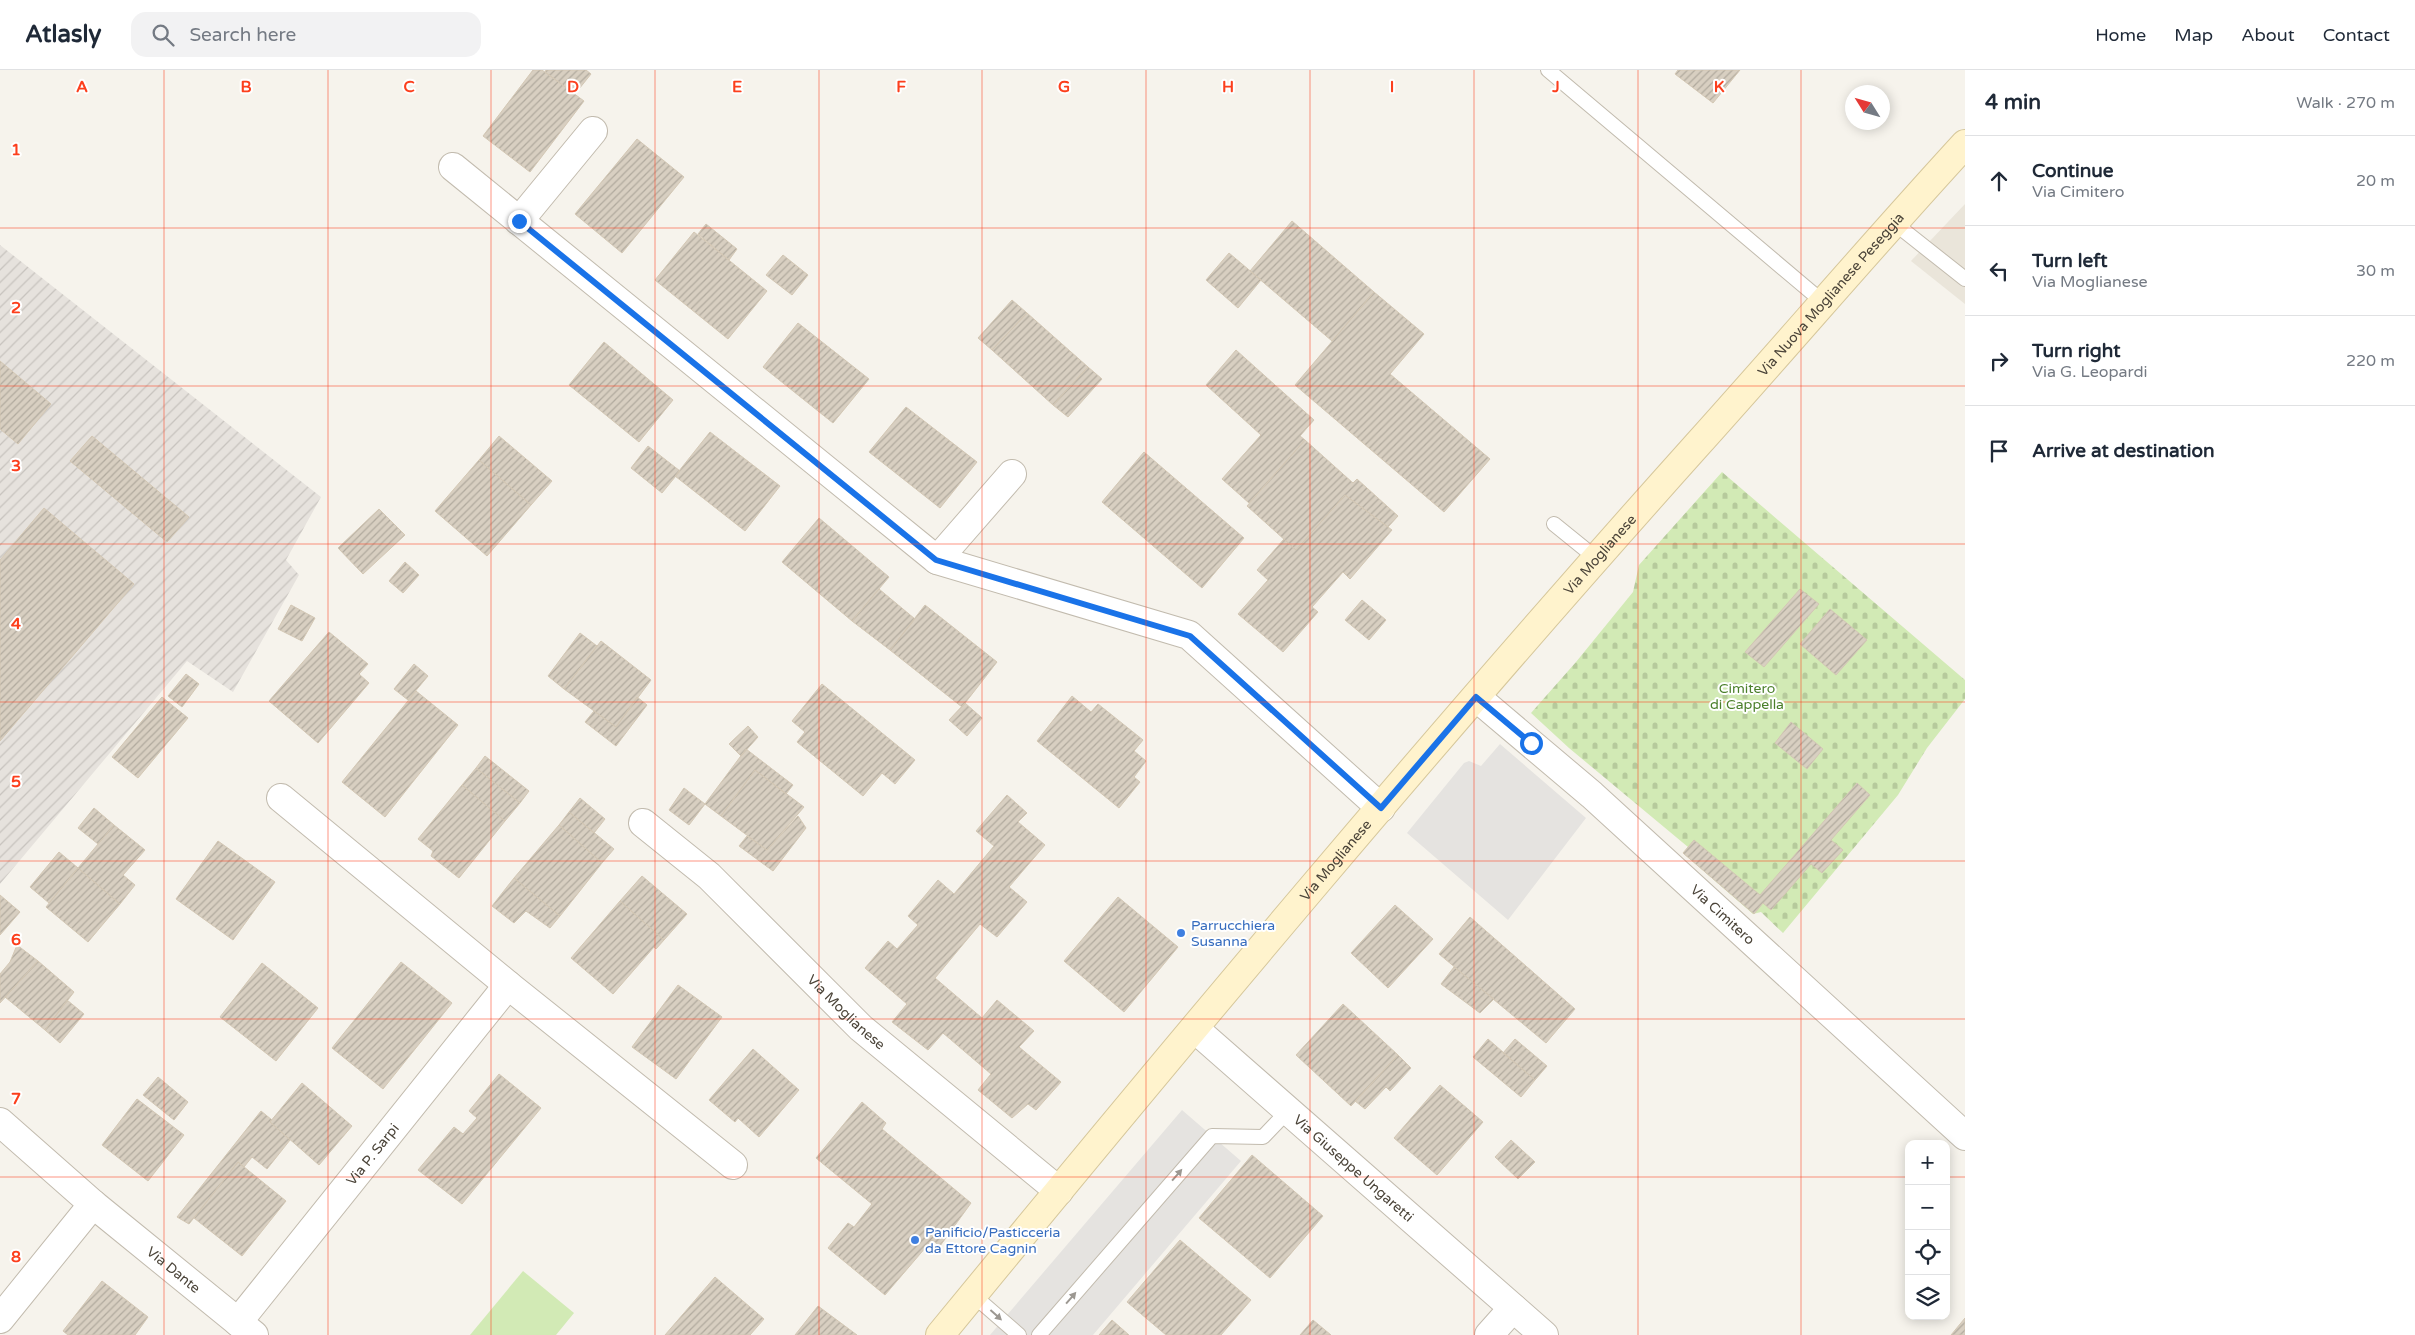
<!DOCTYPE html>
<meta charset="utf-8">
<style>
:root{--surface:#fff;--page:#f2f2f3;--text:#1f2937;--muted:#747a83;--line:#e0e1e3}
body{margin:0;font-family:"Varela Round",sans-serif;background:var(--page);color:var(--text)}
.controls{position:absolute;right:15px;bottom:15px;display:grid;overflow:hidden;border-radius:10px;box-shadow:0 2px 12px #0003}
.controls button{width:45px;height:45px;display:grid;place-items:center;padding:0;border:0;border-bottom:1px solid var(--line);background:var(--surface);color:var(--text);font:25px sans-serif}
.compass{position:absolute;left:1845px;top:15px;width:45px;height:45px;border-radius:50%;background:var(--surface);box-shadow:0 2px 12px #0003;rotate:307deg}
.stop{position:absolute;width:15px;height:15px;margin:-11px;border:4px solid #1a73e8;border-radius:50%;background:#fff}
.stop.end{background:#1a73e8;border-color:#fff;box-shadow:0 1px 5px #0008}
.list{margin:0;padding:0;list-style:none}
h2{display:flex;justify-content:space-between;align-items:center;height:65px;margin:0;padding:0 20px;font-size:21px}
h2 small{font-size:16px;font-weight:400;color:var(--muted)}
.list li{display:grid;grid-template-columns:32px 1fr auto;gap:15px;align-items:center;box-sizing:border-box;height:90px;padding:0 20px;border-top:1px solid var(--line)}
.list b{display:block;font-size:19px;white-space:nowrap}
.list p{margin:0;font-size:16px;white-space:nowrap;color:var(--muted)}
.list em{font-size:16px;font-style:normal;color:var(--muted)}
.icon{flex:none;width:28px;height:28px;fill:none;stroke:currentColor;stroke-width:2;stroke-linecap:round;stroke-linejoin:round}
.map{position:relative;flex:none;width:1965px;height:1265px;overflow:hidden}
header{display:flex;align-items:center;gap:30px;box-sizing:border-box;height:70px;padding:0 25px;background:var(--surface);border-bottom:1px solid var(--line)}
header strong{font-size:24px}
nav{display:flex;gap:28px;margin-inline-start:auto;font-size:18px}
.search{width:350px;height:45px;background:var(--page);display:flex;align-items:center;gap:12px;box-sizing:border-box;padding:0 18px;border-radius:15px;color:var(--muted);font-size:19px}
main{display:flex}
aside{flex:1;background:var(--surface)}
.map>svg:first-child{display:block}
.residential{fill:#eae5da}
.industrial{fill:url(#industrial-furrows)}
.green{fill:#d2eab5}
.cemetery{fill:url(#cemetery-stones)}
.parking{fill:#e5e3e0}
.building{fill:url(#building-hatch);stroke:#d3c7b4}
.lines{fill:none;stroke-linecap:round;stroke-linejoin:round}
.lane-casing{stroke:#c2bbae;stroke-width:16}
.street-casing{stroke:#c2bbae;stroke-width:30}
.secondary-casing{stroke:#d6c79b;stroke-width:30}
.lane{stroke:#fff;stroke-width:14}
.street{stroke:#fff;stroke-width:28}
.secondary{stroke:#fff3cd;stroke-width:28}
.oneway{fill:#9c9892}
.route{stroke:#1a73e8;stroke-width:6}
.grid{fill:none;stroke:#fc3f1d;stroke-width:1;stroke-opacity:0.55}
.shop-dot{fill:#3f7fe0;stroke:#fff;stroke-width:2}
.labels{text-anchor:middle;stroke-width:4;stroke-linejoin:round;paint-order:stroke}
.street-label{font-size:14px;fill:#4b4439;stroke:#fff}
.park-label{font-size:14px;fill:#4a7f2a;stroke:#fff}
.shop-label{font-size:14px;fill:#366cbe;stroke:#fff;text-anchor:start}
.grid-label{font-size:16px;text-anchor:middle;font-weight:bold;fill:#fc3f1d;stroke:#fff;stroke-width:4;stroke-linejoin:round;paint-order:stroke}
</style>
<header>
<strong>Atlasly</strong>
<div class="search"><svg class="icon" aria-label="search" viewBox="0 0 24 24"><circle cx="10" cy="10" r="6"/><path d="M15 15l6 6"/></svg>Search here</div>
<nav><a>Home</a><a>Map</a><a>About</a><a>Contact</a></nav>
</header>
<main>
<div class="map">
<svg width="1965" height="1265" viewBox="0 0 1965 1265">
<defs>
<pattern id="industrial-furrows" width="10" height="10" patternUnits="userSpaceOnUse" patternTransform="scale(1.25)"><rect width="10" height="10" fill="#e6e2dd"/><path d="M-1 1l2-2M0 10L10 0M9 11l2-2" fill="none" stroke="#c7c3be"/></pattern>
<pattern id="cemetery-stones" width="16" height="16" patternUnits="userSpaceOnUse" patternTransform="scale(1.25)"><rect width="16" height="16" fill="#d2eab5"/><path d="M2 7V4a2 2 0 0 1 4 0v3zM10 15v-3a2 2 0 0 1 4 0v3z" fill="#b6ca9c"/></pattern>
<pattern id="building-hatch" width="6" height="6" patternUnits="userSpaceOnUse" patternTransform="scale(1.25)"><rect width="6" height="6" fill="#d8cfc1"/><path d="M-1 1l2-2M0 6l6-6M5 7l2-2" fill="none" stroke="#b1aa9e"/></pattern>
</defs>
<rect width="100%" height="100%" fill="#f6f3ec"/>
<path class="residential" d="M 1965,134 L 1965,234 L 1911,191 Z"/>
<path class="industrial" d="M 0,175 L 321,427 L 286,490 L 299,505 L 233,622 L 187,591 L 0,814 Z"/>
<path class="green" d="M 523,1201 L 574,1243 L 556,1265 L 470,1265 Z"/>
<path class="cemetery" d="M 1722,402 L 1965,610 L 1965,629 L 1927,678 L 1898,725 L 1783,863 L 1761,842 L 1753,844 L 1683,783 L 1688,777 L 1569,678 L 1531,643 L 1576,592 L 1633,522 L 1639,495 Z"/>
<path class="parking" d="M 1500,674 L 1586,748 L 1508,850 L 1407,763 L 1464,693 L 1469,691 L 1481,696 Z
M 1182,1040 L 1241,1091 L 1093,1265 L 990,1265 Z"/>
<path class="building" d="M 533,0 L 542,0 L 584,31 L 530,102 L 483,66 Z
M 546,0 L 586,0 L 591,4 L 575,24 L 545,2 Z
M 1678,0 L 1740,0 L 1713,33 L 1675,4 Z
M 637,69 L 684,107 L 622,183 L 575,144 Z
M 1292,151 L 1374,222 L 1332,271 L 1250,201 Z
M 706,154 L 737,179 L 729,190 L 698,164 Z
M 694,162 L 767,221 L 728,269 L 655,210 Z
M 1229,183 L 1261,210 L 1238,238 L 1206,210 Z
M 783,185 L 808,205 L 792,225 L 766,205 Z
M 1374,222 L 1424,264 L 1390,304 L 1490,389 L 1444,442 L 1295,315 Z
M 1012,230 L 1027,243 L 992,280 L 978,268 Z
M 1027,243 L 1088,297 L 1053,335 L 992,280 Z
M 798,253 L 869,309 L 833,353 L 763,297 Z
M 604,272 L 673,330 L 639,372 L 569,315 Z
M 1236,280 L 1314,350 L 1300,366 L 1305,370 L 1249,433 L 1222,409 L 1261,365 L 1206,315 Z
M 0,291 L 51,334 L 18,374 L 0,359 Z
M 1088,297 L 1102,309 L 1068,347 L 1053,335 Z
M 906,337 L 977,392 L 940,438 L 869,382 Z
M 710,362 L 780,416 L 745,461 L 675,406 Z
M 92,366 L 189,447 L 167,472 L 70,391 Z
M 499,366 L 552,411 L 531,435 L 479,390 Z
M 1305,370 L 1353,413 L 1357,409 L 1398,446 L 1388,457 L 1345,425 L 1296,480 L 1247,436 Z
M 648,376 L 680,401 L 662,423 L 631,398 Z
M 1144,382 L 1244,468 L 1202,518 L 1102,432 Z
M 479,390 L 531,435 L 487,486 L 435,441 Z
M 1345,425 L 1392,460 L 1350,509 L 1343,502 L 1312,537 L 1318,542 L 1283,582 L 1238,544 L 1268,510 L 1257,500 L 1284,469 L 1296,480 Z
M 44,438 L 134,514 L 0,671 L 0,490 Z
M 379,439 L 405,465 L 363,504 L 338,478 Z
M 819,448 L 889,507 L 852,551 L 782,492 Z
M 405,492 L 419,505 L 403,523 L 389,511 Z
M 879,519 L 915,549 L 890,580 L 852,551 Z
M 1800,519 L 1819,534 L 1764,597 L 1745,582 Z
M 1362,530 L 1386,550 L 1369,570 L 1345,550 Z
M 291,535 L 315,548 L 302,571 L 278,559 Z
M 925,535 L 997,592 L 962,637 L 890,580 Z
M 1830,539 L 1867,570 L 1836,605 L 1800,574 Z
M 329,562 L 368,594 L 359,604 L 369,613 L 318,673 L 269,631 Z
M 580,563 L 597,576 L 564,619 L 548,606 Z
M 601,571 L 651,610 L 616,657 L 564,619 Z
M 414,594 L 428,606 L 408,630 L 394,619 Z
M 186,604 L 199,614 L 182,637 L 168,626 Z
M 822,614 L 915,690 L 895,714 L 882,703 L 863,726 L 797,672 L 805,662 L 792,651 Z
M 416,621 L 458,655 L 385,747 L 342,712 Z
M 1072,626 L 1091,642 L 1098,634 L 1143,670 L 1134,681 L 1146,691 L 1134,707 L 1140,712 L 1119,738 L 1037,671 Z
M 162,627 L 188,648 L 138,708 L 112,687 Z
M 637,627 L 647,635 L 616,676 L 585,652 L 594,641 L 616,657 Z
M 965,633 L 982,648 L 967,666 L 949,650 Z
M 1791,652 L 1823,679 L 1807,699 L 1775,673 Z
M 748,656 L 758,667 L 741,686 L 729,674 Z
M 746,679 L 793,715 L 786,724 L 755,700 L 721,746 L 705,734 Z
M 485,686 L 529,721 L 520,733 L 476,698 Z
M 476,698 L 520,733 L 505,751 L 462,715 Z
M 755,700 L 804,737 L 767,780 L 721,746 Z
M 1857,713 L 1870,725 L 1831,770 L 1843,780 L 1822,803 L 1811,794 L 1771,840 L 1763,833 L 1754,844 L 1683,783 L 1694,770 L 1760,825 Z
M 462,715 L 505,751 L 459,808 L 431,786 L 433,781 L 418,769 Z
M 684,718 L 705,734 L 689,755 L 669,740 Z
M 1007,725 L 1027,743 L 1018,752 L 1045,775 L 1009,817 L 1027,832 L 997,867 L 980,854 L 935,908 L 982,948 L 997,930 L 1034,961 L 1019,977 L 1061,1012 L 1036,1040 L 1028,1034 L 1012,1048 L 978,1020 L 991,1004 L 943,963 L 928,980 L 892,952 L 907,934 L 865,898 L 888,871 L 897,879 L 918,855 L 908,846 L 938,810 L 954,824 L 994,776 L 976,761 Z
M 580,728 L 605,749 L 594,763 L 569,742 Z
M 94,738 L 114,755 L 98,774 L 78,758 Z
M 569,742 L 614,779 L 602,793 L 559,755 Z
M 798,746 L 806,758 L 773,801 L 739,776 L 747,766 L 767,780 Z
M 114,755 L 145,780 L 123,805 L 135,815 L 120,834 L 78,798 Z
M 559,755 L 602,793 L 560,846 L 514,808 Z
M 218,771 L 275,812 L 233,870 L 176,829 Z
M 59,782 L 78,798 L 49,833 L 30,817 Z
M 78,798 L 120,834 L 88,872 L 46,837 Z
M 642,806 L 687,844 L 664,870 L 620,831 Z
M 514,808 L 560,846 L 550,858 L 526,841 L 514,853 L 492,836 Z
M 0,825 L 20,842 L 0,865 Z
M 1118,827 L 1178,877 L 1124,942 L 1064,891 Z
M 620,831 L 664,870 L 656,879 L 654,877 L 613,924 L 571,888 Z
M 1395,835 L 1433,869 L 1388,918 L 1351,883 Z
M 1470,847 L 1575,939 L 1546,973 L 1439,884 Z
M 17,875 L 38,891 L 0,933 L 0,904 L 10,892 Z
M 38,891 L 74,922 L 45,960 L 5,927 Z
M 401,892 L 452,933 L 383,1019 L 332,978 Z
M 262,893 L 318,938 L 276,991 L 220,947 Z
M 1454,897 L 1494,929 L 1480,943 L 1441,914 Z
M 678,915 L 722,947 L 676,1009 L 632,977 Z
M 67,930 L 84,944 L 60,973 L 45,960 Z
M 1343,934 L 1398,985 L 1351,1036 L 1296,985 Z
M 1488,969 L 1535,1010 L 1521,1027 L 1473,987 Z
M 1515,969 L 1547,996 L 1535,1010 L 1503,983 Z
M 753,979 L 799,1020 L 759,1067 L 738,1048 L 735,1052 L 709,1030 Z
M 1398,985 L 1411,998 L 1390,1021 L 1386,1017 L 1365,1039 L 1355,1031 Z
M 499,1004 L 541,1038 L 462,1134 L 418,1100 L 454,1057 L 463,1064 L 477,1048 L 469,1041 Z
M 158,1007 L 188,1032 L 174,1050 L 143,1025 Z
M 302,1013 L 352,1056 L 319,1095 L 270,1052 Z
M 1440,1015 L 1483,1052 L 1437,1105 L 1394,1068 Z
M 137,1029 L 184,1065 L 148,1111 L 102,1075 Z
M 862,1032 L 886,1053 L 882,1059 L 971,1133 L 940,1176 L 932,1170 L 885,1225 L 828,1178 L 848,1153 L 854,1157 L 872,1134 L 816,1088 Z
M 261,1041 L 272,1050 L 270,1052 L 290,1070 L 267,1099 L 252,1087 L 244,1097 L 238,1092 L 189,1154 L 177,1147 Z
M 1511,1070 L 1535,1092 L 1518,1109 L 1495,1087 Z
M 1252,1085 L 1323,1146 L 1270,1208 L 1199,1148 Z
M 238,1092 L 286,1131 L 242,1186 L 194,1148 Z
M 1180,1170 L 1251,1230 L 1221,1265 L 1166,1265 L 1127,1232 Z
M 715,1207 L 764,1249 L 750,1265 L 665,1265 Z
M 102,1211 L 148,1247 L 135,1265 L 68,1265 L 63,1261 Z
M 818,1236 L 857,1265 L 795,1265 Z
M 1965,1248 L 1965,1265 L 1951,1265 Z
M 1112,1250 L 1129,1265 L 1099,1265 Z
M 1313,1250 L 1331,1265 L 1300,1265 Z"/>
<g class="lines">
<g class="lane-casing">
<path id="lane" d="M 1548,0 L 1823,232
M 1893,152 L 1965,209
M 1554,454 L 1596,488
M 973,1225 L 1019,1265
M 1039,1265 L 1212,1066 L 1263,1067 L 1288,1041"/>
</g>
<g class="street-casing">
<g id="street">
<path d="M 453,97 L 937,490 L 1189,565 L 1381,738"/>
<path d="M 519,151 L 593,61"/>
<path d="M 937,490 L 1012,404"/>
<path id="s1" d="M 1476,627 L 1592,725 L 1965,1066"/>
<path d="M 281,728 L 508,915 L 733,1095"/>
<path id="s2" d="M 643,753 L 709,806 L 861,958 L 1059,1121"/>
<path id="s3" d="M 1195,959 L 1544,1265"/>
<path id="s4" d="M 0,1052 L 93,1134 L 254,1265"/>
<path d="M 0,1249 L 93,1134"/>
<path id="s5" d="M 238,1252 L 508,915"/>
<path d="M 1489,1265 L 1513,1238"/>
</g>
</g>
<g class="secondary-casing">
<g id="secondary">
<path id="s6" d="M 940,1265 C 1187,964 1437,665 1697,375 C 1787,275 1874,173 1965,74"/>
</g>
</g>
<use href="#lane" class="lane"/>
<use href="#street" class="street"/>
<use href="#secondary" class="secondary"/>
</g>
<defs><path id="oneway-solid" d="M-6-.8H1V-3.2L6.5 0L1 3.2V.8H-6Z" transform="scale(1.25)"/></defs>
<g class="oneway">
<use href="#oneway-solid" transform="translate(1177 1105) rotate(-49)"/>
<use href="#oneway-solid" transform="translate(1071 1228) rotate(-49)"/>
<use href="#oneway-solid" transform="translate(996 1245) rotate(42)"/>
</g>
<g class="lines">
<path class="route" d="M 519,151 L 936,490 L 1190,566 L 1381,738 L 1476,627 L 1531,673"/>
</g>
<path class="grid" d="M 164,0 L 164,1265M 328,0 L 328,1265M 491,0 L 491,1265M 655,0 L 655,1265M 819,0 L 819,1265M 982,0 L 982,1265M 1146,0 L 1146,1265M 1310,0 L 1310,1265M 1474,0 L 1474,1265M 1638,0 L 1638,1265M 1801,0 L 1801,1265M 0,158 L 1965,158M 0,316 L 1965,316M 0,474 L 1965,474M 0,632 L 1965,632M 0,791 L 1965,791M 0,949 L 1965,949M 0,1107 L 1909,1107M 1946,1107 L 1965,1107"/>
<g class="shop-dot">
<circle cx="1181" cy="863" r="5"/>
<circle cx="915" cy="1170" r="5"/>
</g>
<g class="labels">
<g class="street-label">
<text dy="5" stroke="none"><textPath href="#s6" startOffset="1370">Via Nuova Moglianese Peseggia</textPath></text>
<text dy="5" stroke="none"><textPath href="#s6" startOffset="1022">Via Moglianese</textPath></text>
<text dy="5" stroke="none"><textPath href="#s6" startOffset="618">Via Moglianese</textPath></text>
<text dy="5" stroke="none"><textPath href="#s1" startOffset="329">Via Cimitero</textPath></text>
<text dy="5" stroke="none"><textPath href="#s2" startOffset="278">Via Moglianese</textPath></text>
<text dy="5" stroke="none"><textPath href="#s5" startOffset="215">Via P. Sarpi</textPath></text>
<text dy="5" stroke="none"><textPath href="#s3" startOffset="211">Via Giuseppe Ungaretti</textPath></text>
<text dy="5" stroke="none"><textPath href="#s4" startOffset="228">Via Dante</textPath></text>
</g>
<g class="park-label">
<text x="1747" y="623">Cimitero<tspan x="1747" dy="16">di Cappella</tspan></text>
</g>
<g class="shop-label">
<text x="1191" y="860">Parrucchiera<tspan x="1191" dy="16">Susanna</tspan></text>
<text x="925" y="1167">Panificio/Pasticceria<tspan x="925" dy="16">da Ettore Cagnin</tspan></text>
</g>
</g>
<g class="grid-label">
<text x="82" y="22">A</text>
<text x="246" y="22">B</text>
<text x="409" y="22">C</text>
<text x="573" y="22">D</text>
<text x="737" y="22">E</text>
<text x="901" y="22">F</text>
<text x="1064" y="22">G</text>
<text x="1228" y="22">H</text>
<text x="1392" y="22">I</text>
<text x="1556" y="22">J</text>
<text x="1719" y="22">K</text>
<text x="16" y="85">1</text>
<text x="16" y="243">2</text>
<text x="16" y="401">3</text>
<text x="16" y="559">4</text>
<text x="16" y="717">5</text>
<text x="16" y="875">6</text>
<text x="16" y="1034">7</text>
<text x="16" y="1192">8</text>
</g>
</svg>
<div class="controls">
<button>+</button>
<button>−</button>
<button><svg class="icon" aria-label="locate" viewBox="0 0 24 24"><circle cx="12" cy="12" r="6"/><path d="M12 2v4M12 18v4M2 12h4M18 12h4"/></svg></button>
<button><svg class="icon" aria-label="layers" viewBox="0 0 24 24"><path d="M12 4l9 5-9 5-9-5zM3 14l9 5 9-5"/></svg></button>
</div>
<svg class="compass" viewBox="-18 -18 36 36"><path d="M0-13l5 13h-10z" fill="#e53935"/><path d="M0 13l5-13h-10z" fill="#747a83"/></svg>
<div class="stop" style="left:1531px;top:673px"></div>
<div class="stop end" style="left:519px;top:151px"></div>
</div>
<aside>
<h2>4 min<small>Walk · 270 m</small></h2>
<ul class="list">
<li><svg class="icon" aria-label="ahead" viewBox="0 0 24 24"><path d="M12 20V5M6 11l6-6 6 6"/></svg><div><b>Continue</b><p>Via Cimitero</p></div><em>20 m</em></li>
<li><svg class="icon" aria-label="left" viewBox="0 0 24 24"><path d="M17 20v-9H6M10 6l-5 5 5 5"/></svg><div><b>Turn left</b><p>Via Moglianese</p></div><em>30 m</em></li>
<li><svg class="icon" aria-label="right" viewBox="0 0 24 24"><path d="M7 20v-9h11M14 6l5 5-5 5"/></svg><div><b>Turn right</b><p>Via G. Leopardi</p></div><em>220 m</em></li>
<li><svg class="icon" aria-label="arrive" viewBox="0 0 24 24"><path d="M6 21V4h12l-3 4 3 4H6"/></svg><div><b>Arrive at destination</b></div></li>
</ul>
</aside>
</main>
